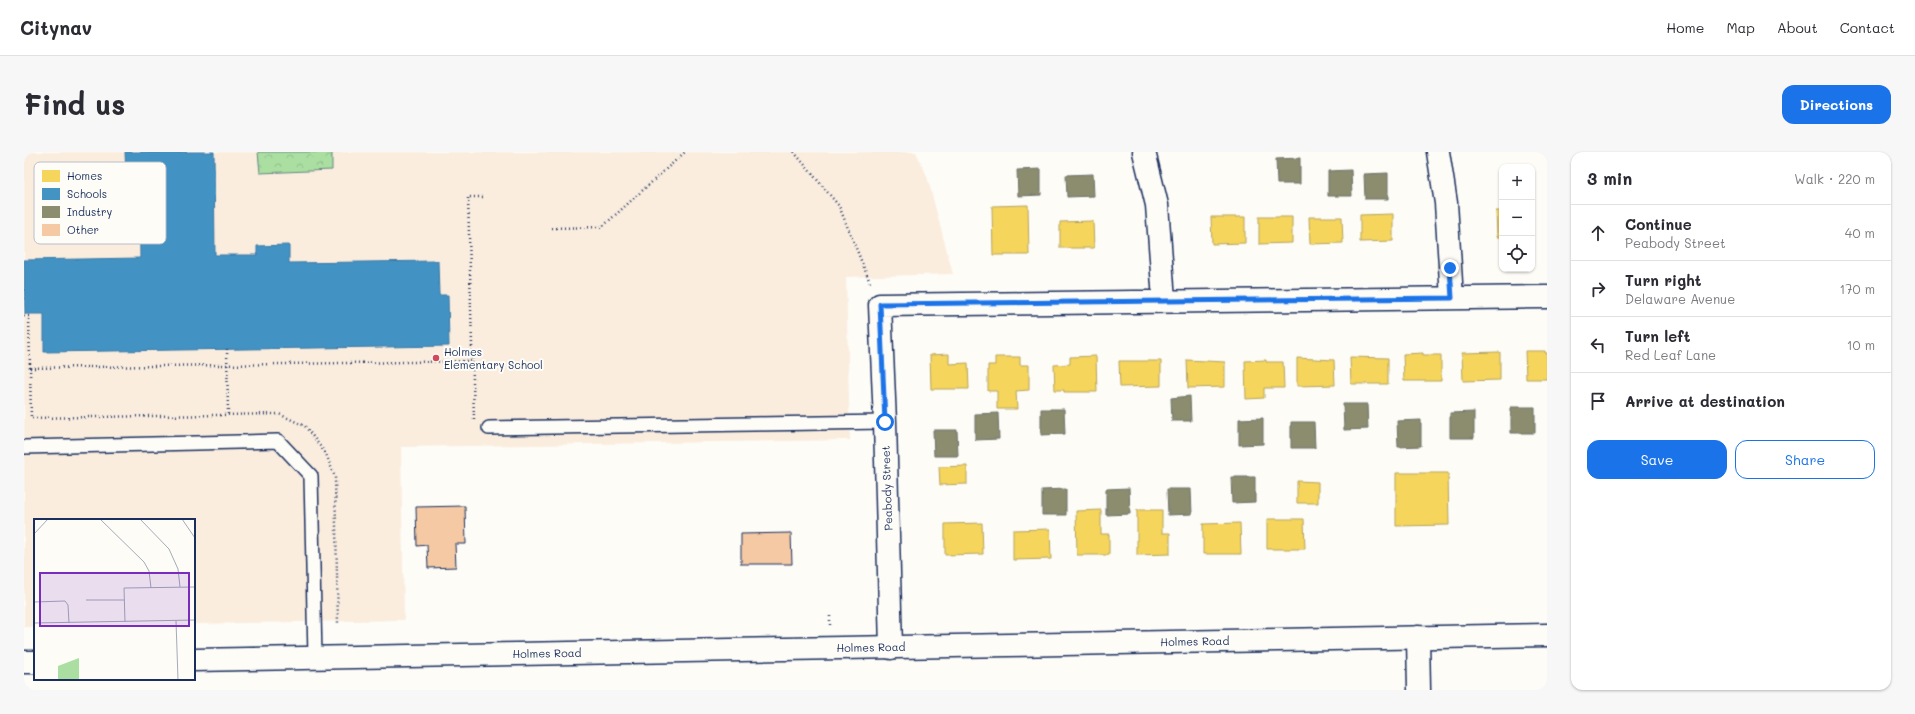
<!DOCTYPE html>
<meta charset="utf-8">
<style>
:root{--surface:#fff;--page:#f7f7f7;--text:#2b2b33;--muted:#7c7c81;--line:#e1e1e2;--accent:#1a73e8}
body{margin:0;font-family:Mali,sans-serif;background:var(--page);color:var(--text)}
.controls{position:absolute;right:12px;top:12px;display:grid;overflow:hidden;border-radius:8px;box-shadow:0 1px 3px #0004}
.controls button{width:36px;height:36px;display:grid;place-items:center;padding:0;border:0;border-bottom:1px solid var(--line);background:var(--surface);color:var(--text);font:20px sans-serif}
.stop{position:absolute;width:12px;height:12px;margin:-9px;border:3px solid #1a73e8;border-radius:50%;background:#fff}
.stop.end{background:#1a73e8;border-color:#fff;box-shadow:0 1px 4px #0008}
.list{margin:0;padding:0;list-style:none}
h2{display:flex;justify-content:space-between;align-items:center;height:52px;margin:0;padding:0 16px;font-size:17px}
h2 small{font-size:13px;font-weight:400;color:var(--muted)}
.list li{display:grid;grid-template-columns:26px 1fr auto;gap:12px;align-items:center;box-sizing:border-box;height:56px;padding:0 16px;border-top:1px solid var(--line)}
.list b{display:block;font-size:15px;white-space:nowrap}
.list p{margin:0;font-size:13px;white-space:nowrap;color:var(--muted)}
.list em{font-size:13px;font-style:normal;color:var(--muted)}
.actions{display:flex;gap:8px;padding:12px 16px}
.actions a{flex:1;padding:9px 0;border:1px solid var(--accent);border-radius:12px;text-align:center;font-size:14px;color:var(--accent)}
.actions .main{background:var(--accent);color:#fff}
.icon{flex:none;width:22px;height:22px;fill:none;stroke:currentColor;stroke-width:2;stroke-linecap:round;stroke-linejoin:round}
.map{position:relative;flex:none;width:1523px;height:538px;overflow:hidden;border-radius:12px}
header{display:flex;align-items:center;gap:24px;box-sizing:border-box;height:56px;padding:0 20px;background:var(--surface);border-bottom:1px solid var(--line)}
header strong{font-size:19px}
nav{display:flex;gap:22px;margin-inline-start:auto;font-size:14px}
.intro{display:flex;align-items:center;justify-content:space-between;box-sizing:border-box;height:96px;padding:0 24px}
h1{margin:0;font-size:28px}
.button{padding:10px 18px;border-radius:12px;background:var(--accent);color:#fff;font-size:14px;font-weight:700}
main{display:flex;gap:24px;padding:0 24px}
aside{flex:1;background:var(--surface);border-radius:12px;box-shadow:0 1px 3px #0004}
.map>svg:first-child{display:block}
.built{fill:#faedde}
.forest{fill:url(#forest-crowns);stroke:#628780}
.homes{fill:#f6d55c;stroke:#b4a35d}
.schools{fill:#4393c3;stroke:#3775a5}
.industry{fill:#8c8c6e;stroke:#6a7069}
.building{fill:#f4c9a3;stroke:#1b2f5e}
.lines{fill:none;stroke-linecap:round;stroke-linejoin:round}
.service-casing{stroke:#1b2f5e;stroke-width:16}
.minor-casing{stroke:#1b2f5e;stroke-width:25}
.tertiary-casing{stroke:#1b2f5e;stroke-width:25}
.secondary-casing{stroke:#1b2f5e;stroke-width:25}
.path{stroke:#1b2f5e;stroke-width:2.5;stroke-dasharray:1 3;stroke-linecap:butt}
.service{stroke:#fdfcf7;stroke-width:13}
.minor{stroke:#fdfcf7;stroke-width:22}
.tertiary{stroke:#fdfcf7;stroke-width:22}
.secondary{stroke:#fdfcf7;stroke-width:22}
.route{stroke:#1a73e8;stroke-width:5}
.poi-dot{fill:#d1495b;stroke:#fdfcf7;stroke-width:1.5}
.labels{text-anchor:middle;stroke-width:4;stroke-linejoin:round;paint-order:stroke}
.poi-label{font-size:11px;fill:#1b2f5e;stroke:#fdfcf7;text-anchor:start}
.street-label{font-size:11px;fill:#1b2f5e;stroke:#fdfcf7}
.inset-road{fill:none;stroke:#a3aaba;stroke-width:1}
.view{fill:#7b2cbf;fill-opacity:0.15;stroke:#7b2cbf;stroke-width:2}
.inset-edge{fill:none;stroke:#1b2f5e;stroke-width:2}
.key{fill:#fdfcf7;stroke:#b9bec9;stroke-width:1}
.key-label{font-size:11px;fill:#1b2f5e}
</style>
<header>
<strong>Citynav</strong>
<nav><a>Home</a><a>Map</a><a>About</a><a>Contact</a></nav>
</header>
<div class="intro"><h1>Find us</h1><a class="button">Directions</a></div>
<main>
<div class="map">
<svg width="1523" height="538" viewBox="0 0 1523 538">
<defs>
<pattern id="forest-crowns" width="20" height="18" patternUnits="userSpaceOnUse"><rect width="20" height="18" fill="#aadfa1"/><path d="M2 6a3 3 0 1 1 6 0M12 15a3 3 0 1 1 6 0" fill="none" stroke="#92c08d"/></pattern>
</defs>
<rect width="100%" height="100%" fill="#fdfcf7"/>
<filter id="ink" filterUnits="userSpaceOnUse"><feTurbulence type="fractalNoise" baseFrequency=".025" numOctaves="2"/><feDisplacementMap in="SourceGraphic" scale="8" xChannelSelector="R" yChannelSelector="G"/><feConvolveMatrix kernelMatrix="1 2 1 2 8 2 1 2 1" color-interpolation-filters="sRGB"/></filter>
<g filter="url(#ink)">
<path class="built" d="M 0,0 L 892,0 L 903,24 L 929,122 L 822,125 L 826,288 L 377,295 L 380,468 L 170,472 L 170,368 L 11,368 L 11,475 L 0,475 Z"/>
<path class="forest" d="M 234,0 L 308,0 L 308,18 L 236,21 Z"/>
<path class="homes" d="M 1004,53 L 1005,103 L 969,103 L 968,54 Z
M 1472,59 L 1478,59 L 1478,85 L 1473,85 Z
M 1369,62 L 1369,89 L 1336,90 L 1336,63 Z
M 1187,65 L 1221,65 L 1221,91 L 1188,92 Z
M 1235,65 L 1268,65 L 1268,91 L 1235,92 Z
M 1285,65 L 1318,65 L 1319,91 L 1286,92 Z
M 1069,69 L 1070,96 L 1036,96 L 1036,70 Z
M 1501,199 L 1521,199 L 1521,201 L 1523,201 L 1523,227 L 1502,227 Z
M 1476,200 L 1476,228 L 1439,229 L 1438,201 Z
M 1399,201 L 1399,203 L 1417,203 L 1417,229 L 1380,229 L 1379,202 Z
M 925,202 L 925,212 L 944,211 L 945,237 L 907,237 L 906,203 Z
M 1072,204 L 1073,240 L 1040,240 L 1040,238 L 1031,238 L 1030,213 L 1046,212 L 1046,205 Z
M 971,205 L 996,205 L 996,213 L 1005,213 L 1005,238 L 992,239 L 993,257 L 973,257 L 973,239 L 964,239 L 964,213 L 971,213 Z
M 1326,205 L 1364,206 L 1364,232 L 1327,232 Z
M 1273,206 L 1310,208 L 1311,233 L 1273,234 Z
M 1163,208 L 1201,210 L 1201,235 L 1164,236 Z
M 1242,208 L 1242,210 L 1259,210 L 1260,236 L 1240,236 L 1240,246 L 1222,247 L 1221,209 Z
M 1095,209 L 1137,209 L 1137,234 L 1096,235 Z
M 943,314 L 943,332 L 916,333 L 915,315 Z
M 1372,321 L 1424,321 L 1425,373 L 1372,374 Z
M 1273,329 L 1294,330 L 1294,351 L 1273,351 Z
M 1077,358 L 1077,382 L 1085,382 L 1085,403 L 1053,403 L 1052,359 Z
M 1113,358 L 1138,358 L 1138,381 L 1146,381 L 1146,402 L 1113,403 Z
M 1243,367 L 1280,367 L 1281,397 L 1243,397 Z
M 958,371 L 959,402 L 921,403 L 921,372 Z
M 1216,371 L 1217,402 L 1179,402 L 1179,372 Z
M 1026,377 L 1027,407 L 989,408 L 989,378 Z"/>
<path class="schools" d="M 101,0 L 190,0 L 191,103 L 233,103 L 233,94 L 265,93 L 265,111 L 414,109 L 415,143 L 424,143 L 425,194 L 20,200 L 20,162 L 1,162 L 0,108 L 116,106 L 115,24 L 102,24 Z"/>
<path class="industry" d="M 1276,6 L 1276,32 L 1253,32 L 1252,7 Z
M 1017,17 L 1017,43 L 994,44 L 993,18 Z
M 1327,18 L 1328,44 L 1304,44 L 1304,19 Z
M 1364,21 L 1364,47 L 1341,47 L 1340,22 Z
M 1069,22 L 1070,44 L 1043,45 L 1042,23 Z
M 1166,244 L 1167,269 L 1148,269 L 1147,246 Z
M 1319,252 L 1343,252 L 1344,277 L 1320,278 Z
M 1487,255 L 1511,255 L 1511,281 L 1487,281 Z
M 1017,257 L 1040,257 L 1041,282 L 1017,283 Z
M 1450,260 L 1450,286 L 1426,286 L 1426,261 Z
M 974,261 L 975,287 L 951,288 L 951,262 Z
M 1239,266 L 1239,292 L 1215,293 L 1215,267 Z
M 1397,268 L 1397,294 L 1374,295 L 1373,269 Z
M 1267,270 L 1290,270 L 1291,296 L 1267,296 Z
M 909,278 L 933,278 L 934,304 L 910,304 Z
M 1207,325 L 1231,325 L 1231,350 L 1208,351 Z
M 1105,336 L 1106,362 L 1082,363 L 1082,337 Z
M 1042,337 L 1042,363 L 1018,363 L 1018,338 Z
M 1143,337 L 1167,337 L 1168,362 L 1144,363 Z"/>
<path class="building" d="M 441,354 L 442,392 L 431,392 L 432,415 L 404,416 L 403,393 L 393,394 L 392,355 Z
M 767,381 L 768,412 L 717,412 L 717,382 Z"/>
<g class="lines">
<g class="service-casing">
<path id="service" d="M 465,276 L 861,270
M 0,295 L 254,289 L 287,324 L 291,505"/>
</g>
<g class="minor-casing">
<path id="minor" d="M 1120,0 L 1133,53 L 1140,148
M 1414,0 L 1422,51 L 1428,146
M 867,496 L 861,270 L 856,153 L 1523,145"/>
</g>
<g class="tertiary-casing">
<path id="tertiary" d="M 1394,485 L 1395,538"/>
</g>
<g class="secondary-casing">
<g id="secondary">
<path id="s1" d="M 170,508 L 1523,483"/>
<path d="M 0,510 L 11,510"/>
</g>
</g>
<path class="path" d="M 770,0 L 815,54 L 847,133
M 528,76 L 578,75 L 661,0
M 0,164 L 5,164 L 7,266 L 255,262 L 281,274 L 302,302 L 311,325 L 314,472
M 203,197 L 204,263
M 6,216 L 448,209
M 450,267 L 444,45 L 459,45
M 806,464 L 806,475"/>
<use href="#service" class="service"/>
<use href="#minor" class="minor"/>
<use href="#tertiary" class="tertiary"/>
<use href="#secondary" class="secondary"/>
</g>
</g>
<g class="lines" filter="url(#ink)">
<path class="route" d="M 861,270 L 856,152 L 1428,146 L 1426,116"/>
</g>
<circle class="poi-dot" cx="412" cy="206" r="4"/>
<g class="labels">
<g class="poi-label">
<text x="420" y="204">Holmes<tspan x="420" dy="13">Elementary School</tspan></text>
</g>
<g class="street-label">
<text transform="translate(863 336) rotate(-92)" y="4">Peabody Street</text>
<text dy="4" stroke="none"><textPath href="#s1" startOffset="1001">Holmes Road</textPath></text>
<text dy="4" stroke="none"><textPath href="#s1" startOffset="677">Holmes Road</textPath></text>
<text dy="4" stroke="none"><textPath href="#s1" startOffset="353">Holmes Road</textPath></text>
</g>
</g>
<g transform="translate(10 367)">
<rect width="161" height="161" fill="#fdfcf7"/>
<path d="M 45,139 L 45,161 L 24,161 L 24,147 Z" fill="#aadfa1"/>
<path class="inset-road" d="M 66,0 L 110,43 L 115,52 L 117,69M 106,0 L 135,30 L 144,50 L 146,68M 148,0 L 161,19M 0,15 L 14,0M 52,81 L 90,81M 0,83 L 31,82 L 34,86 L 35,104M 142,102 L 144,161M 91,103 L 90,69 L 161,68M 0,104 L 161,101"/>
<path class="view" d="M 6,54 L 155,54 L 155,107 L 6,107 Z"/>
<rect width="161" height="161" class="inset-edge"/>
</g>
<rect x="10" y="10" width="132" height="82" rx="6" class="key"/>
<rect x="18" y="18" width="18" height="12" fill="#f6d55c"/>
<rect x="18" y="36" width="18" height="12" fill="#4393c3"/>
<rect x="18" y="54" width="18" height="12" fill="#8c8c6e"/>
<rect x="18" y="72" width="18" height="12" fill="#f4c9a3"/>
<g class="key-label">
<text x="43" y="28">Homes</text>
<text x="43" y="46">Schools</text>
<text x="43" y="64">Industry</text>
<text x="43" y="82">Other</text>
</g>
</svg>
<div class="controls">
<button>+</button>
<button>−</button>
<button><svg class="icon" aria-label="locate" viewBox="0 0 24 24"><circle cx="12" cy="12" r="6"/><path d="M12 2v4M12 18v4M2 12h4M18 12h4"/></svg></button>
</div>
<div class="stop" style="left:861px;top:270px"></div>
<div class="stop end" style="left:1426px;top:116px"></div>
</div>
<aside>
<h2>3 min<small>Walk · 220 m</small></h2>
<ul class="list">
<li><svg class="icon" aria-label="ahead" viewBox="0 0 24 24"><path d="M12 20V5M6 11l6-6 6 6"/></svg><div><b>Continue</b><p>Peabody Street</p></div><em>40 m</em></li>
<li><svg class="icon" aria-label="right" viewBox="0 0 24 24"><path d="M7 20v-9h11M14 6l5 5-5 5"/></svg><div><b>Turn right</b><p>Delaware Avenue</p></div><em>170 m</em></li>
<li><svg class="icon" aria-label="left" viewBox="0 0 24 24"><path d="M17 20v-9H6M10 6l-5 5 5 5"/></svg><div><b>Turn left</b><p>Red Leaf Lane</p></div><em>10 m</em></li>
<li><svg class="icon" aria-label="arrive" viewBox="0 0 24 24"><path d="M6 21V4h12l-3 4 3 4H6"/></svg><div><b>Arrive at destination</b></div></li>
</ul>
<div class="actions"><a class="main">Save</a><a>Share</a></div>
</aside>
</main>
